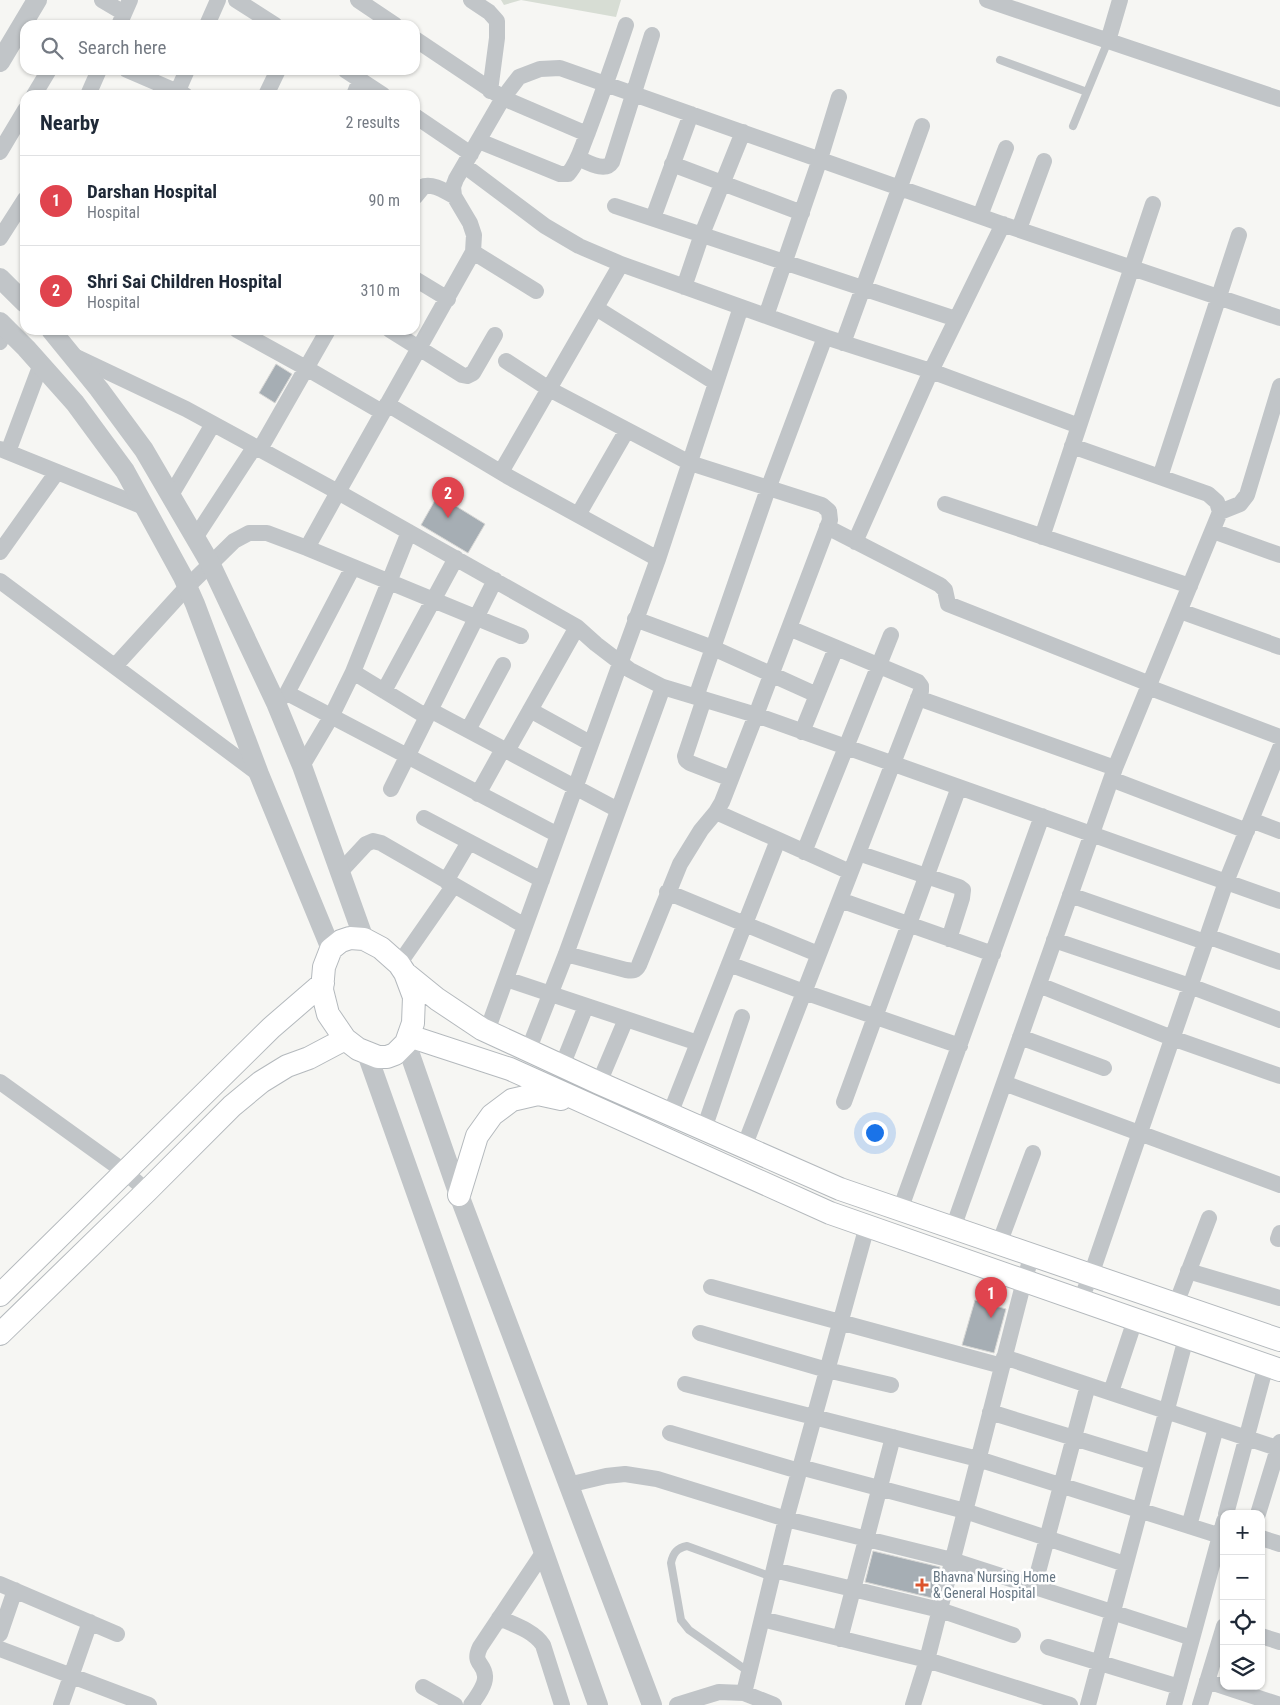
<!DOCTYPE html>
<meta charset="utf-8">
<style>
:root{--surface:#fff;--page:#f6f6f7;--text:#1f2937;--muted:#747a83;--line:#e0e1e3;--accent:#dc542d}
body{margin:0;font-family:"Roboto Condensed",sans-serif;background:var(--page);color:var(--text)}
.controls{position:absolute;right:15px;bottom:15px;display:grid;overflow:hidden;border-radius:10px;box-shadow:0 1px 4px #0004}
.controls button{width:45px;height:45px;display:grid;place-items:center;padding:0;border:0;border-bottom:1px solid var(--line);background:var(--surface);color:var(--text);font:25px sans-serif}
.you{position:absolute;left:874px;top:1132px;width:18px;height:18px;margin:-12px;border:4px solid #fff;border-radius:50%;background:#1a73e8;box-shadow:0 0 0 8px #1a73e833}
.badge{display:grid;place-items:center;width:32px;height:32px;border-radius:50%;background:var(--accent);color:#fff;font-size:16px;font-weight:700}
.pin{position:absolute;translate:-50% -41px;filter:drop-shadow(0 1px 2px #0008)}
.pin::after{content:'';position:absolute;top:26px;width:18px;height:15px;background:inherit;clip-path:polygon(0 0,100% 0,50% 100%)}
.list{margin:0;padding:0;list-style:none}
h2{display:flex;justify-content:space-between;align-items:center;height:65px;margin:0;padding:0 20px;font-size:21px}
h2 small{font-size:16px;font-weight:400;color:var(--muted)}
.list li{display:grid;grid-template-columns:32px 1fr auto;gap:15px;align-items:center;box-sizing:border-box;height:90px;padding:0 20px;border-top:1px solid var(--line)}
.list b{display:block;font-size:19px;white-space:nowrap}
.list p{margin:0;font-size:16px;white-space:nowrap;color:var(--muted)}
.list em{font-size:16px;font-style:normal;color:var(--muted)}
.icon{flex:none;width:28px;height:28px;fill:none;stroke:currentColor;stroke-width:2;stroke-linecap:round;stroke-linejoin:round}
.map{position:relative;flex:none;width:1280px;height:1705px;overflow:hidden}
.search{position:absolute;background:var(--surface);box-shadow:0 1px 4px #0004;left:20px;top:20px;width:400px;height:55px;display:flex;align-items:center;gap:12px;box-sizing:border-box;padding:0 18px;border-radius:15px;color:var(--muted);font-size:19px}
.panel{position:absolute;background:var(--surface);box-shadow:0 1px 4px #0004;left:20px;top:90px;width:400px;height:245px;border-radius:15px}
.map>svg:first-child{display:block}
.green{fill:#d7ddd4}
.building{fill:#a6aeb4;stroke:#d7d7d5}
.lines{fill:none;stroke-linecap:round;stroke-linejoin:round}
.secondary-casing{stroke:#b4b9bd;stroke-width:24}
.service{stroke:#c1c5c8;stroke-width:8}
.minor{stroke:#c1c5c8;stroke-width:16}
.tertiary{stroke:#c1c5c8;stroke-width:20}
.secondary{stroke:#fff;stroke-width:22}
.poi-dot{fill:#dc542d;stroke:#fff;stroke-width:2}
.labels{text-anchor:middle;stroke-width:5;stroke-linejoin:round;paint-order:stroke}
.poi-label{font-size:14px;fill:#667683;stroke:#fff;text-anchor:start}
</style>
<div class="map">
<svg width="1280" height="1705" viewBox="0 0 1280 1705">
<rect width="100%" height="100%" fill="#f6f6f3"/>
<path class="green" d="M 501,0 L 621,0 L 616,17 L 521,0 L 504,5 Z"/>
<path class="building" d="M 276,364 L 292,374 L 275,403 L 259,393 Z
M 438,495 L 485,524 L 468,553 L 421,525 Z
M 975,1300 L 1006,1309 L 994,1353 L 962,1345 Z
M 873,1551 L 940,1567 L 932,1598 L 865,1582 Z"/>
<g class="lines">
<g class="secondary-casing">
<path id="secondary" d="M 405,973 L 414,997 L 413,1023 L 406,1043 L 395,1054 L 387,1057 L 378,1057 L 358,1049 L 345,1039 L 328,1014 L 322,990 L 324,967 L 331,949 L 341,941 L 350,938 L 364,939 L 381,948 L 399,964 L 405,973 L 437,999 L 482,1029 L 599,1083 L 840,1189 L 1280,1340
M 409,1036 L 510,1069 L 830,1213 L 1280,1370
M 459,1195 L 477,1136 L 492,1115 L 512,1100 L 538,1094 L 561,1099
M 0,1295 L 271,1028 L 323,983
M 0,1334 L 147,1191 L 232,1106 L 261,1082 L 287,1066 L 309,1058 L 345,1039"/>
</g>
<path class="service" d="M 1000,60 L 1087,92
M 1073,126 L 1108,41
M 749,1672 L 689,1630 L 681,1620 L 671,1563 C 673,1553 677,1548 687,1546 L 772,1577"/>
<path class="minor" d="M 102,0 L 124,13
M 236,0 L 275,25
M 358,0 L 395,25
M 471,0 L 489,12 L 497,21 L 497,38 L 490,91
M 987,0 L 1280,99
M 119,25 L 130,0
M 207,25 L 218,0
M 415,39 L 503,98 L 587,134
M 1108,41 L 1120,0
M 127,70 L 185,95
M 345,70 L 383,95
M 34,95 L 49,70
M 88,95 L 99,70
M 176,95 L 187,70
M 266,95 L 278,70
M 354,95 L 360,80
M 415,116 L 471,154
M 479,141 L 560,174 L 568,174 C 578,163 582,146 588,132 C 601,97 614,61 626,25
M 0,152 L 25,110
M 578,158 C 588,162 605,173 612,162 L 652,35
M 672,164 L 802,213
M 465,166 L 545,226 L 579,246 L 621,264 L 825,337 L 931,371 L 1079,426
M 415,197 L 424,186 C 435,184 444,191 454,196
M 615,206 L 956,319
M 980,216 L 1006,148
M 653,218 L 691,114
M 1019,229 L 1044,161
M 0,238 L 25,199
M 473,252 L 536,291
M 415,279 L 448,299
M 684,287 L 702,234 L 743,132
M 596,308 L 716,383
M 766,316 L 820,159 L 839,97
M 237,330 L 306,368 L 382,412
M 390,330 L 462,375 L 467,376 L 473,373 L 495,335
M 0,342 L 5,327
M 843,343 L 922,126
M 72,355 L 186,409 L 338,492 L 473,252 L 474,235 L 470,223 L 454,196 L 453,187 L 456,179 L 503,98 L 519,77 L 540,69 L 560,68 L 999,223 L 1280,318
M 506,361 L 549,389 L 690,463 L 822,505 L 829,511 L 830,520 L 756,715 L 722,802 L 716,812 L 701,830 L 680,864 L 639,965 C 636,971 633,971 626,970 L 566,954
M 387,404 L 507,476 L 658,559
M 0,449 L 144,507
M 260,449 L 328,330
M 8,452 L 41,364
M 501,472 L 621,264
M 1160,477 L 1239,235
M 171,495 L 213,424
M 945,504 L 1190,586
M 1220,512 L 1240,504 L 1247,495 L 1280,386
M 578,515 L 627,430
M 827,527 L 940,585 L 945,590 L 948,604 L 1150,684
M 1213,531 L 1280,555
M 1042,537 L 1153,204
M 195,538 L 255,446
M 855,542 L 931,371 L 1003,224
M 307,548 L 521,636
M 0,552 L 57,472
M 0,581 L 259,774
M 1180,611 L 1280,647
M 635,619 L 713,648 L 817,695
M 115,666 L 187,587 L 234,541 L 249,533 L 267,533 L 307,548 L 338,492 L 577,627 L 596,644 L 630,670 L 663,687 L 756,715 L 1280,901
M 353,672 L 427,717
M 1148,687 L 1280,737
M 384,691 L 456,558
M 287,693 L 558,835
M 696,697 L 768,489 L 825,337
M 918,698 L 1115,768
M 704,699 L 685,756 L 686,760 L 690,763 L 731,779
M 279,700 L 287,693 L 353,567
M 430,710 L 618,810
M 530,710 L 590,743
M 468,730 L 503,665
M 802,732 L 836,648
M 507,751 L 577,627
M 302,766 L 331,717 L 353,672 L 409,532
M 1111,779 L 1247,831
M 391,789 L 495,580
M 478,794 L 503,749
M 716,812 L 850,872
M 424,818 L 542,880
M 1251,820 L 1280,831
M 804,852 L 891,635
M 858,853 L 959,887 L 963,890 L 962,898 L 949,939
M 340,872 L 366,844 L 373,841 L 381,843 L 525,926
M 446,881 L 469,842
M 667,892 L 818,954
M 1070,895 L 1205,942
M 840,900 L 993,954
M 1207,936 L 1280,962
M 1054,940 L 1190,986 L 1280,1020
M 399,964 L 454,885
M 729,964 L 804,992 L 960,1046
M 506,979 L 698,1043
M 1039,985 L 1172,1038 L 1280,1076
M 487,1031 L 658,559 L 741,307
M 1020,1037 L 1104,1068
M 528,1051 L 566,954 L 663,687
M 562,1066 L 586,1006
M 0,1082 L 125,1172 L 147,1191
M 599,1083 L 626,1019
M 1004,1083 L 1280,1185
M 844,1102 L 959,787
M 670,1114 L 778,840
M 704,1129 L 742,1017
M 744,1147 L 921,691 L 921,686 L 918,682 L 789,628
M 900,1210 L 1042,816
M 953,1228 L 1115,768 L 1220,512 L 1217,502 L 1208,494 L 1072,446
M 1278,1239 L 1280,1233
M 999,1244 L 1033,1153
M 1188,1271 L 1280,1298
M 711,1287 L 1002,1366
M 1080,1301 L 1091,1275 L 1226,882 L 1280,748
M 1176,1304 L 1209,1218
M 700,1333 L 827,1370 L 891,1385
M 1004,1357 L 1280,1449
M 685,1384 L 978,1459 L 1224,1537
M 1111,1392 L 1135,1320
M 990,1412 L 1152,1462
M 670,1433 L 799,1471
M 800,1467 L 965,1511 L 1125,1564
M 568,1485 L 606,1476 L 625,1474 L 657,1479 L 786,1519 L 952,1560 L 1192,1638
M 1226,1514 L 1266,1365
M 1258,1514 L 1280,1442
M 1189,1526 L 1216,1428
M 1261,1538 L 1280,1544
M 774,1570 L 940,1610 L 1013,1635
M 0,1584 L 117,1634
M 1034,1587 L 1088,1385
M 499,1618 C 515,1625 534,1631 543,1645 L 562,1705
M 762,1619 L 927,1660 L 1070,1705
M 0,1634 L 15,1590
M 1261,1636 L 1280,1642
M 840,1639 L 893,1437
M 1048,1647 L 1179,1687
M 0,1649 L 149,1705
M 1207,1681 L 1280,1705
M 423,1687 L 455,1705
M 744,1693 L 786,1519 L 867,1226
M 61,1705 L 90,1622
M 471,1705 C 476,1698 486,1685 485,1676 C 484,1662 472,1664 480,1647 L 543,1553
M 677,1705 L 719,1692 L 744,1693 L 774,1705
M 913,1705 L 927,1660 L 1024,1281 L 1032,1255
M 1088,1705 L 1186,1338
M 1174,1705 L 1224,1521
M 1200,1705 L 1224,1626"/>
<path class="tertiary" d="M 0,62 L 37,0
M 0,278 L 25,303
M 0,322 L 26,348 L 75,403 L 125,471 L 183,577 L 195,604 L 259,774 L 331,949
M 51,330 L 99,389 L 144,450 L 210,563 L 276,703 L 302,766 L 364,939
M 406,1043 L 459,1195 L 652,1705
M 367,1054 L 598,1705"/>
<use href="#secondary" class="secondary"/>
</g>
<path class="poi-dot" d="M919.5 1577.5h5v5h5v5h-5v5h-5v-5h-5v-5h5z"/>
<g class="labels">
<g class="poi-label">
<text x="933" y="1582">Bhavna Nursing Home<tspan x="933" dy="16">&amp; General Hospital</tspan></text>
</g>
</g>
</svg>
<div class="controls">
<button>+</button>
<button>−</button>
<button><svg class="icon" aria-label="locate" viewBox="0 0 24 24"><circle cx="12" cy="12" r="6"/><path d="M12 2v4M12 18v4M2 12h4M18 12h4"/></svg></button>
<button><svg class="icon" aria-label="layers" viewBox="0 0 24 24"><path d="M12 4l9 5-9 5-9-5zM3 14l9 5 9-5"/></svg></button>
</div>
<div class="you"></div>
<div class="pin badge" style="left:991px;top:1318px;background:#e0444e">1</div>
<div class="pin badge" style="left:448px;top:518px;background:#e0444e">2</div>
<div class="search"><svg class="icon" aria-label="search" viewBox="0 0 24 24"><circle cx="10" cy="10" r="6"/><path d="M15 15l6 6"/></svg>Search here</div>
<section class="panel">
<h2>Nearby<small>2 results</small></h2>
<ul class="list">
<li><span class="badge" style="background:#e0444e">1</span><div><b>Darshan Hospital</b><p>Hospital</p></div><em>90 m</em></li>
<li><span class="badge" style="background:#e0444e">2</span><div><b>Shri Sai Children Hospital</b><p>Hospital</p></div><em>310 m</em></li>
</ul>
</section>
</div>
